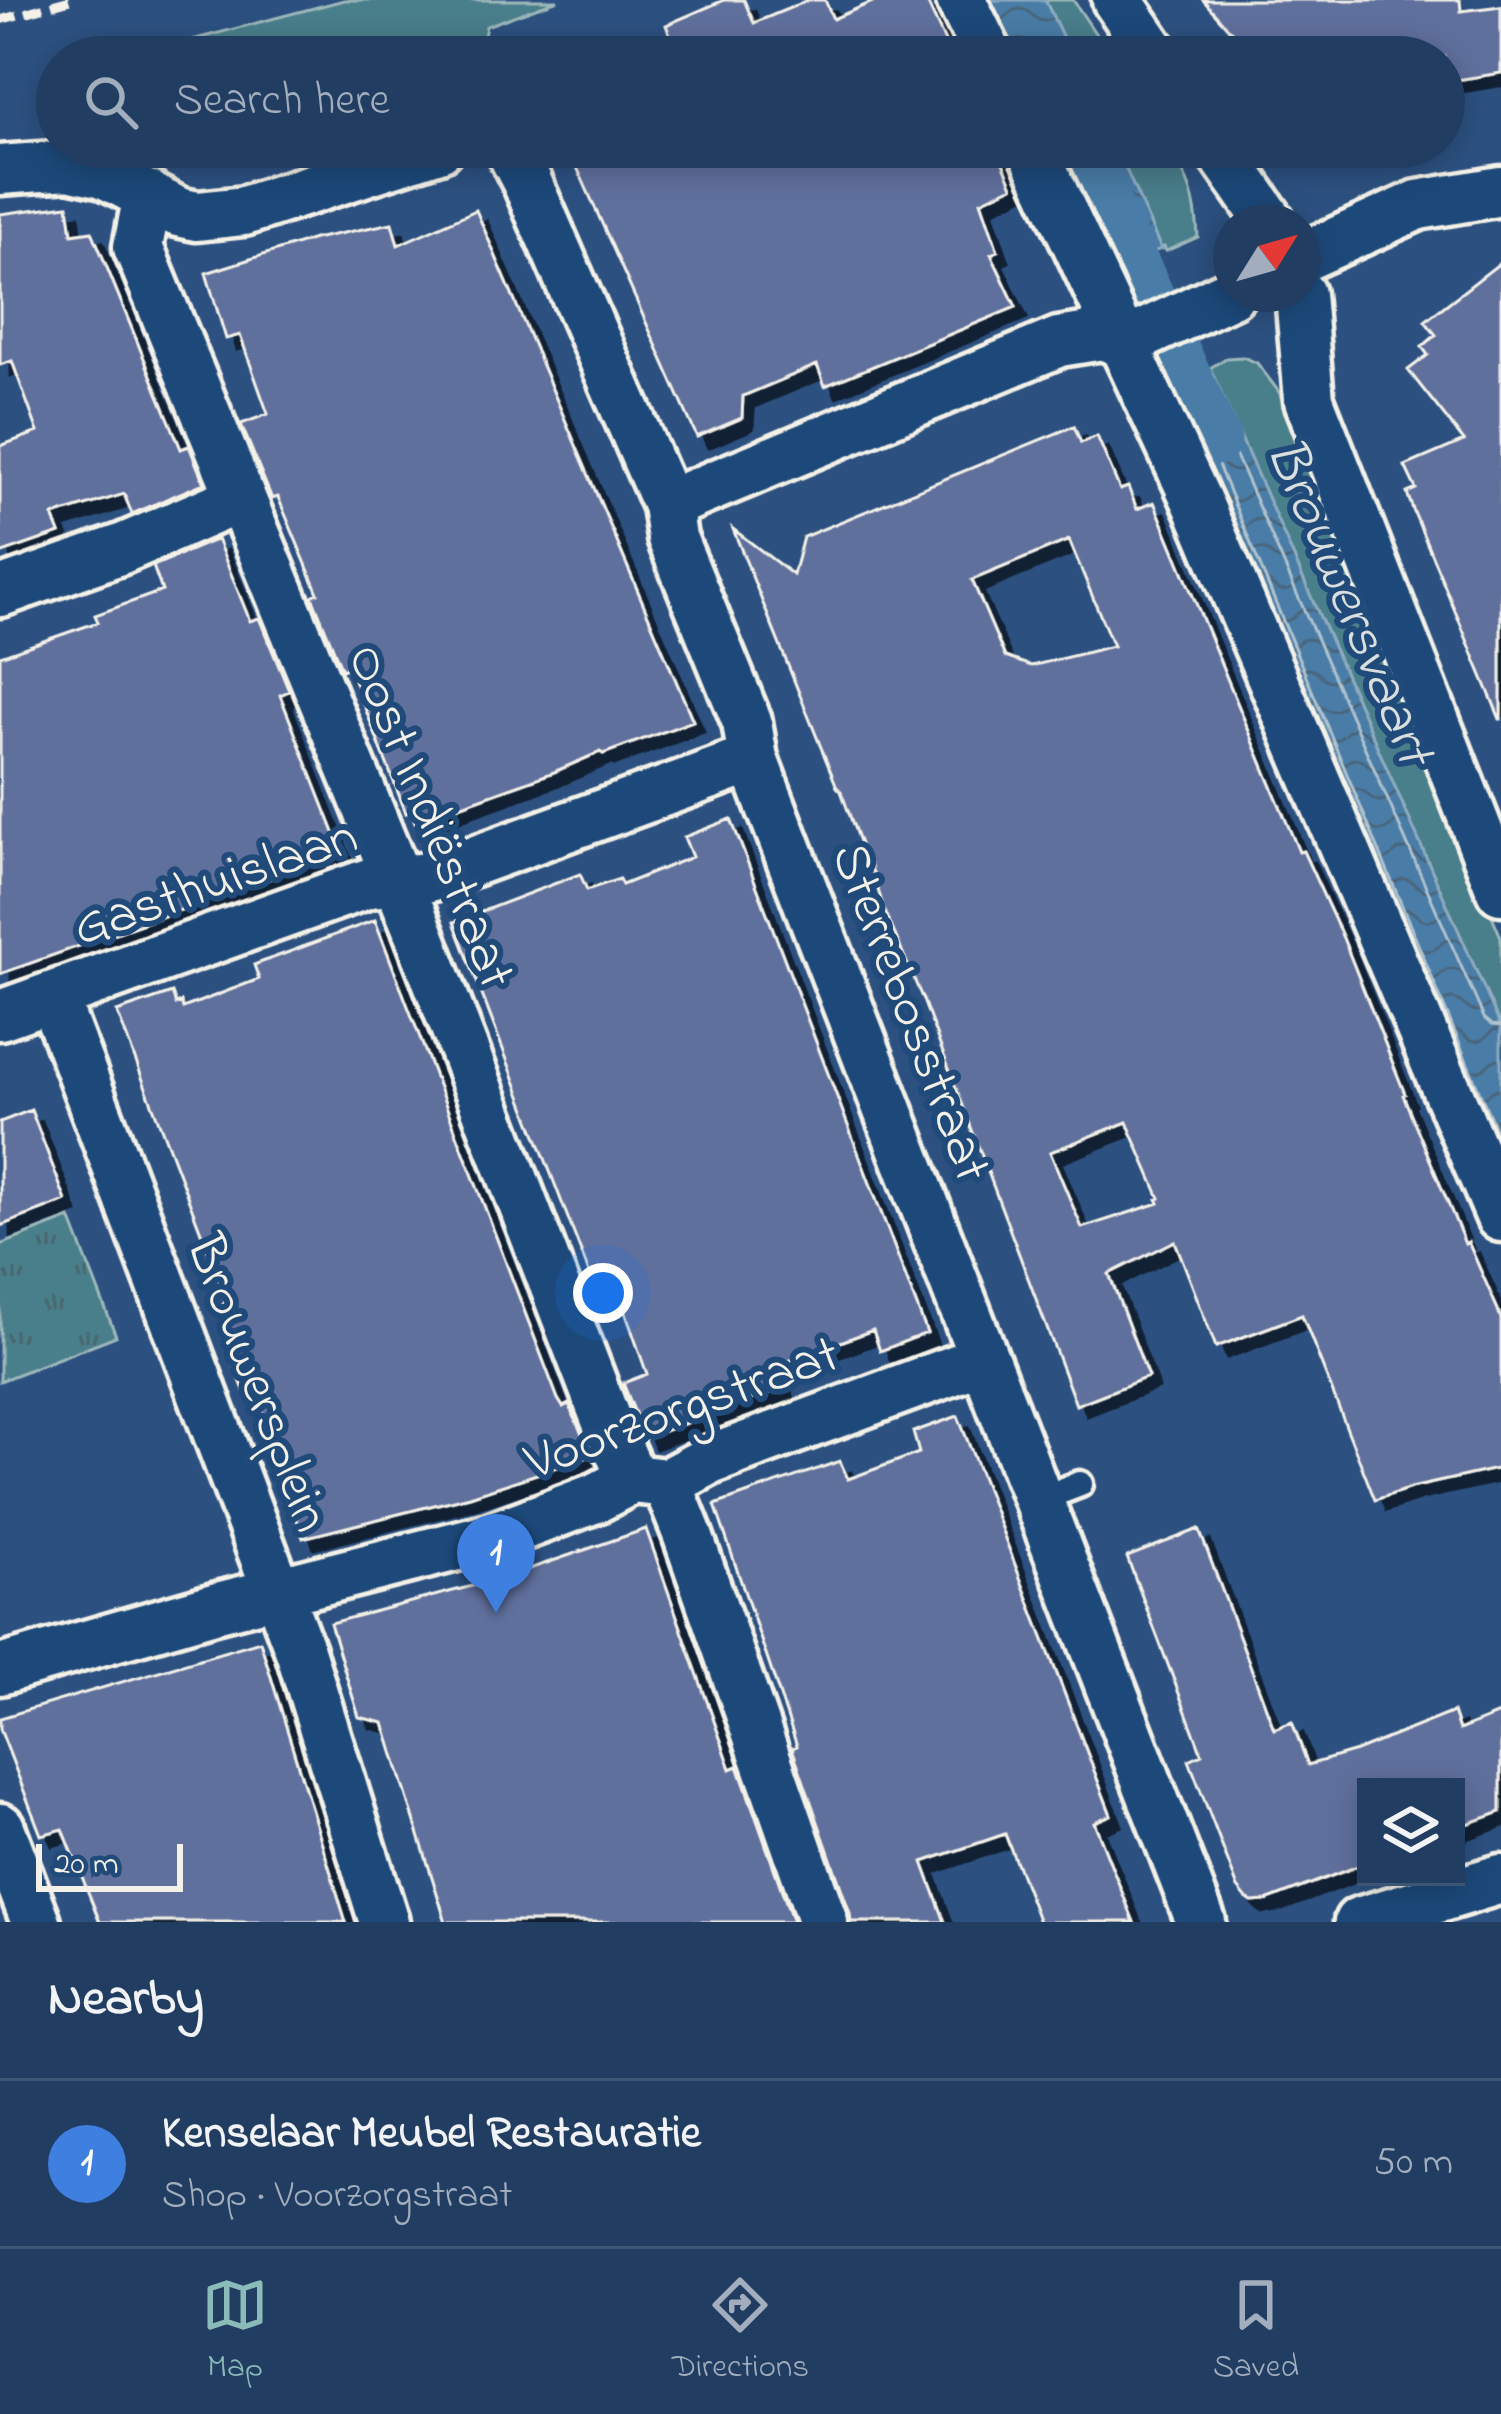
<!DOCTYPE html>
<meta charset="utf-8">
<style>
:root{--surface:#213d61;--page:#2d486a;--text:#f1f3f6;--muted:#a2aebd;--line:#3e5676;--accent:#8bbbb9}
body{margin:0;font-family:"Indie Flower",sans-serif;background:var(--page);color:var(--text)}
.controls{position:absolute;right:36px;bottom:36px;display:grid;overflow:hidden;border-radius:0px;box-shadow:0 6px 30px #0003}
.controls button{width:108px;height:108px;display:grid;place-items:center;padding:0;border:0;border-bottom:3px solid var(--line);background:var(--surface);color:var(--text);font:60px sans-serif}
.compass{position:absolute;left:1213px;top:204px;width:108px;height:108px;border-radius:50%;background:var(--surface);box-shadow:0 6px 30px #0003;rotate:53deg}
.scale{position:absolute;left:36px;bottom:30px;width:147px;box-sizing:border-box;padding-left:12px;border:6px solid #f4f1e8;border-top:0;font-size:33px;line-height:42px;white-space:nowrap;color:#f4f1e8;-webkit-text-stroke:9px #1f4a7a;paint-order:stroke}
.you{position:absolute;left:603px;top:1293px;width:42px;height:42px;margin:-30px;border:9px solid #fff;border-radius:50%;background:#1a73e8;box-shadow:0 0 0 18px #1a73e833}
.badge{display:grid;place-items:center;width:78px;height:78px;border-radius:50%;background:var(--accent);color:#fff;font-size:39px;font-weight:700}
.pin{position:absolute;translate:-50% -99px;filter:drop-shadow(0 3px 6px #0008)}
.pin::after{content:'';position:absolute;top:63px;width:42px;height:36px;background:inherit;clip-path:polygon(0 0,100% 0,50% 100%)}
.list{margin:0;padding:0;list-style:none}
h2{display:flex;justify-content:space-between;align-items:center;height:156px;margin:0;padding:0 48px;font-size:51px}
h2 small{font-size:39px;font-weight:400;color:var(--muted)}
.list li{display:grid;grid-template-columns:78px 1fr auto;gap:36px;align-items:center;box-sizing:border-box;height:168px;padding:0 48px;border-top:3px solid var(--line)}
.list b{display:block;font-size:45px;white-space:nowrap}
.list p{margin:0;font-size:39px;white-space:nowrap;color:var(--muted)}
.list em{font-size:39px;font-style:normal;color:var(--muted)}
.icon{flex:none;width:66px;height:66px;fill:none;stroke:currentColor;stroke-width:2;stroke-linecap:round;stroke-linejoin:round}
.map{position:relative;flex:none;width:1501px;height:1922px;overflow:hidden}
.search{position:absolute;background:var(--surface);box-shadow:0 6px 30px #0003;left:36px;right:36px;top:36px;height:132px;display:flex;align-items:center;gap:30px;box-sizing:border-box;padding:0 42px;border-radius:66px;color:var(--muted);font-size:45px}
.sheet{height:324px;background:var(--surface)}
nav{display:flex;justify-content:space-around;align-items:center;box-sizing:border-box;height:168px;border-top:3px solid var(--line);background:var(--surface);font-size:33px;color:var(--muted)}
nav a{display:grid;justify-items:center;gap:6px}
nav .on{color:var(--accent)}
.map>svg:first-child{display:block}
.green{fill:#497e8b;stroke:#9eb8ba;stroke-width:3}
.park{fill:url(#park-tufts);stroke:#9eb8ba;stroke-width:3}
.water{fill:url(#water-waves);stroke:#8dabc0;stroke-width:3}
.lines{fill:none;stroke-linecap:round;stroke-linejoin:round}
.shore{stroke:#b0c2ce;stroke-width:3}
.canal{stroke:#497ca6;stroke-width:51}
.building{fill:#61709d;stroke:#f4f1e8;stroke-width:3;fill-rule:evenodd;filter:url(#shadow)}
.lane-casing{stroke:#f4f1e8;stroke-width:33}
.street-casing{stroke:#f4f1e8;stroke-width:57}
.lane{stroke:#1f4a7a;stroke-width:24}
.street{stroke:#1f4a7a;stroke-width:48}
.rail{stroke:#f4f1e8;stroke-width:9;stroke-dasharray:18 9;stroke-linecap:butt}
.labels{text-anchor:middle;stroke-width:12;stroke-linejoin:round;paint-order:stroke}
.street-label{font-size:54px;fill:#f4f1e8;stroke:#1f4a7a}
.water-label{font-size:57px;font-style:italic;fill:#dadfde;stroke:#1f4a7a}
</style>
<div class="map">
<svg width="1501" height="1922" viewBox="0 0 1501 1922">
<defs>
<pattern id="park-tufts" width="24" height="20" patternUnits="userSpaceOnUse" patternTransform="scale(3)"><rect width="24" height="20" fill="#497e8b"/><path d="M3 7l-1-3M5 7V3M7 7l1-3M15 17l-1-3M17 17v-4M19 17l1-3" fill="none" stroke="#49666c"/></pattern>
<pattern id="water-waves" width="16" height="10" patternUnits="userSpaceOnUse" patternTransform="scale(3)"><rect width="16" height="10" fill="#497ca6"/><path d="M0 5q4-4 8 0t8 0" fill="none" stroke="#49657b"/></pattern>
<filter id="shadow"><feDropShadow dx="11" dy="11" stdDeviation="0" flood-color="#0009"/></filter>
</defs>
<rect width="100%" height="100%" fill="#2c5181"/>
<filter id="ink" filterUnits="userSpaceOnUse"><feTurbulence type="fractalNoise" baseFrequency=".00833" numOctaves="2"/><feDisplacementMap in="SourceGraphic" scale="24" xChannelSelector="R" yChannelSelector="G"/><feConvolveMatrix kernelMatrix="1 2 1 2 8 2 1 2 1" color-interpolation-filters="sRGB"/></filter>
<g filter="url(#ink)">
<path class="green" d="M 344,0 L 558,0 L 486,26 L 481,51 L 472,57 L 127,57 Z
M 1045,0 L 1073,0 L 1111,57 L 1072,57 Z
M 1116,147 L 1170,147 C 1189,182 1196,196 1198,237 L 1166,251 L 1164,247 L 1161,249 Z
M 1243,357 L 1257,363 L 1279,392 L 1349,579 L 1501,937 L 1501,1027 L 1210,368 L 1226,358 Z"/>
<path class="park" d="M 70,1218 L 116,1336 L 0,1381 L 0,1245 Z"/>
<path class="water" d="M 982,0 L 1045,0 L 1072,57 L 1011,57 Z
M 1056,147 L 1116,147 L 1161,249 L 1117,267 Z
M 1210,368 L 1501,1027 L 1501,1173 L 1409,960 L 1172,387 Z"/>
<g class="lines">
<path class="shore" d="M 1070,147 L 1120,246 L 1127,250 L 1141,244 L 1143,238 L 1107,156 L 1106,147
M 1501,1026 L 1492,1025 L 1484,1018 L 1207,390 L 1199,387 L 1191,392 L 1190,398 L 1501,1143"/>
<path class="canal" d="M 1079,147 L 1216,440"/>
</g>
<path class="building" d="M 724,0 L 744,0 L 754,23 L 809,0 L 825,0 L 833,19 L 877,0 L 926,0 L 952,57 L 674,57 L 678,55 L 666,25 Z
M 1203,0 L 1460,0 L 1461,11 L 1501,6 L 1501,73 L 1444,82 L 1444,57 L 1254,57 Z
M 568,147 L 996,147 L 1013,186 L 981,201 L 998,251 L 991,254 L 1016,307 L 825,386 L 817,365 L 743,396 L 742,418 L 697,437 Z
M 68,205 L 72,234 L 92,231 L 181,449 L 189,446 L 204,483 L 132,514 L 124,494 L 53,516 L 60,533 L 0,554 L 0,446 L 38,432 L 12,361 L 0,365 L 0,214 Z
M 476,210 L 693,721 L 603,754 L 600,752 L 554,772 L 415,822 L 411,811 L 406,813 L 349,667 L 342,670 L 312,596 L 318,593 L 278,497 L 272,499 L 241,424 L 268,414 L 240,335 L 226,339 L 206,273 L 314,239 L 392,223 L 398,245 Z
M 1501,262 L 1501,719 L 1500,719 L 1413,510 L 1407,493 L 1416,489 L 1405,466 L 1464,441 L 1408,370 L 1428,355 L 1422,347 L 1436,335 L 1425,321 Z
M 1074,426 L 1081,443 L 1097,436 L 1120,490 L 1128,487 L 1137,509 L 1154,502 L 1299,852 L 1303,851 L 1343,938 L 1405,1094 L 1403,1095 L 1465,1244 L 1468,1242 L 1498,1310 L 1501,1319 L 1501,1468 L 1411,1488 L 1375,1500 L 1302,1315 L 1216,1347 L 1175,1241 L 1109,1274 L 1148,1377 L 1076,1405 L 923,1000 L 884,909 L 870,864 L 866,861 L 841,791 L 837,787 L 733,529 L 793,575 L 803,537 ZM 1069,540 L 1113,646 L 1031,666 L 1005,657 L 972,580 ZM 1127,1122 L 1160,1198 L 1157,1199 L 1159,1203 L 1082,1228 L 1050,1152 Z
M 217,539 L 250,621 L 259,618 L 289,691 L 280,695 L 342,853 L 0,974 L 0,656 L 98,622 L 95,615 L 162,591 L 153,566 Z
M 731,819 L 927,1333 L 880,1351 L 873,1330 L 775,1366 L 783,1388 L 645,1438 L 623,1383 L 647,1374 L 620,1297 L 601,1304 L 454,922 L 580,874 L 587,890 L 619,879 L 622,885 L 692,857 L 684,837 Z
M 375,920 L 558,1399 L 563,1407 L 569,1404 L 591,1456 L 470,1496 L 303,1538 L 255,1389 L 245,1393 L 222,1332 L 227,1330 L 219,1309 L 227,1300 L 117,1012 L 172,993 L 176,1004 L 181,1002 L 183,1008 L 259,979 L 254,965 Z
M 31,1110 L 66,1201 L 0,1226 L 0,1122 Z
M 958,1416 L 1111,1815 L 1094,1822 L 1134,1922 L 1039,1922 L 1005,1834 L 923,1862 L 945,1922 L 851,1922 L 850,1913 L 792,1748 L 797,1746 L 715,1505 L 840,1461 L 848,1479 L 919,1453 L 913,1432 Z
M 646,1529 L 731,1769 L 738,1766 L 793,1922 L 446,1922 L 384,1723 L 359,1717 L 330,1623 L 503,1578 Z
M 1199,1529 L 1274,1729 L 1292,1722 L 1308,1765 L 1356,1751 L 1453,1712 L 1459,1730 L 1501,1713 L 1501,1812 L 1456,1828 L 1456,1787 L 1366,1787 L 1366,1863 L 1266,1901 L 1252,1902 L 1246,1898 L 1238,1888 L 1189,1760 L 1202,1754 L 1127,1557 Z
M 260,1641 L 346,1922 L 100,1922 L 63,1829 L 41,1835 L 0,1729 L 0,1718 Z"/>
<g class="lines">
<g class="lane-casing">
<path id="lane" d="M 1038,1500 L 1080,1484"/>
</g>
<g class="street-casing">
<path id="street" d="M 961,0 L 989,57
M 1117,0 L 1156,57
M 509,147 L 527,182 L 667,505 L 672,538 L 747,722 L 753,759 L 770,804 L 1201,1922
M 1032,147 L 1200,508 L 1501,1217
M 1218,147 L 1270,222
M 0,170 L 69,165 L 104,173 L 178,212 L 197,216 L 244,211 L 439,147
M 148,195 L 138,247 L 417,928 L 608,1425 L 632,1479
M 1303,257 L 1418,205 L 1501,191
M 1300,294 L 1309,400 L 1501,890
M 667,505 L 1059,342 L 1102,335 L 1125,343 L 1231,293
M 0,592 L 122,549 L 240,498
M 53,997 L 300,1651 L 384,1922
M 0,1015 L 369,883 L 430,877 L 753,759
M 667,1483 L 687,1533 L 823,1922
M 0,1670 L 214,1608 L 492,1537 L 598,1497 L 632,1479 L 667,1483 L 710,1460 L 983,1359
M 0,1828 L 36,1922
M 1359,1922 L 1501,1879"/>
</g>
<use href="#lane" class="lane"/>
<use href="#street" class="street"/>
<path class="rail" d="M 0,20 L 70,0"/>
</g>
</g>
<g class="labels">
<g class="street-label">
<text transform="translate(434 815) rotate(68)" y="19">Oost Indiëstraat</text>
<text transform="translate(214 879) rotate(-19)" y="19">Gasthuislaan</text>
<text transform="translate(914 1011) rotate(69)" y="19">Sterrebosstraat</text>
<text transform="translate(261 1382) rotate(69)" y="19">Brouwersplein</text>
<text transform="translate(681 1405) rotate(-20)" y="19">Voorzorgstraat</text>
</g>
<g class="water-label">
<text transform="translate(1353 600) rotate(67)" y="20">Brouwersvaart</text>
</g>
</g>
</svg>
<div class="controls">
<button><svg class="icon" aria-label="layers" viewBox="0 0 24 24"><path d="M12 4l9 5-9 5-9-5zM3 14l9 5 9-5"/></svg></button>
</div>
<svg class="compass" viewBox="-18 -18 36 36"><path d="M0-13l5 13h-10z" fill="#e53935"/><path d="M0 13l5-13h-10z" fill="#a2aebd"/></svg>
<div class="scale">20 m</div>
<div class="you"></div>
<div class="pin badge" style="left:496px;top:1613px;background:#3f7fe0">1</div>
<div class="search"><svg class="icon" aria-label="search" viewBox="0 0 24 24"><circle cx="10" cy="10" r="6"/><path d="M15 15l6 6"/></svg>Search here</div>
</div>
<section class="sheet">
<h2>Nearby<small></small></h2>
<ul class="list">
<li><span class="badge" style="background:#3f7fe0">1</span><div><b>Kenselaar Meubel Restauratie</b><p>Shop · Voorzorgstraat</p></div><em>50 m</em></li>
</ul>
</section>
<nav>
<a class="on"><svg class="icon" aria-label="map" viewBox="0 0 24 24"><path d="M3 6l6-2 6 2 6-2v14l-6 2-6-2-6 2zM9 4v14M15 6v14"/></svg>Map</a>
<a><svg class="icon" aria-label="directions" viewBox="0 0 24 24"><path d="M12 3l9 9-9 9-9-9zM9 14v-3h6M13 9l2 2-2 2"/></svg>Directions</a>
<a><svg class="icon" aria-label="saved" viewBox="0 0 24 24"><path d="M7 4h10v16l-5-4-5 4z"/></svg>Saved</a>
</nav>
